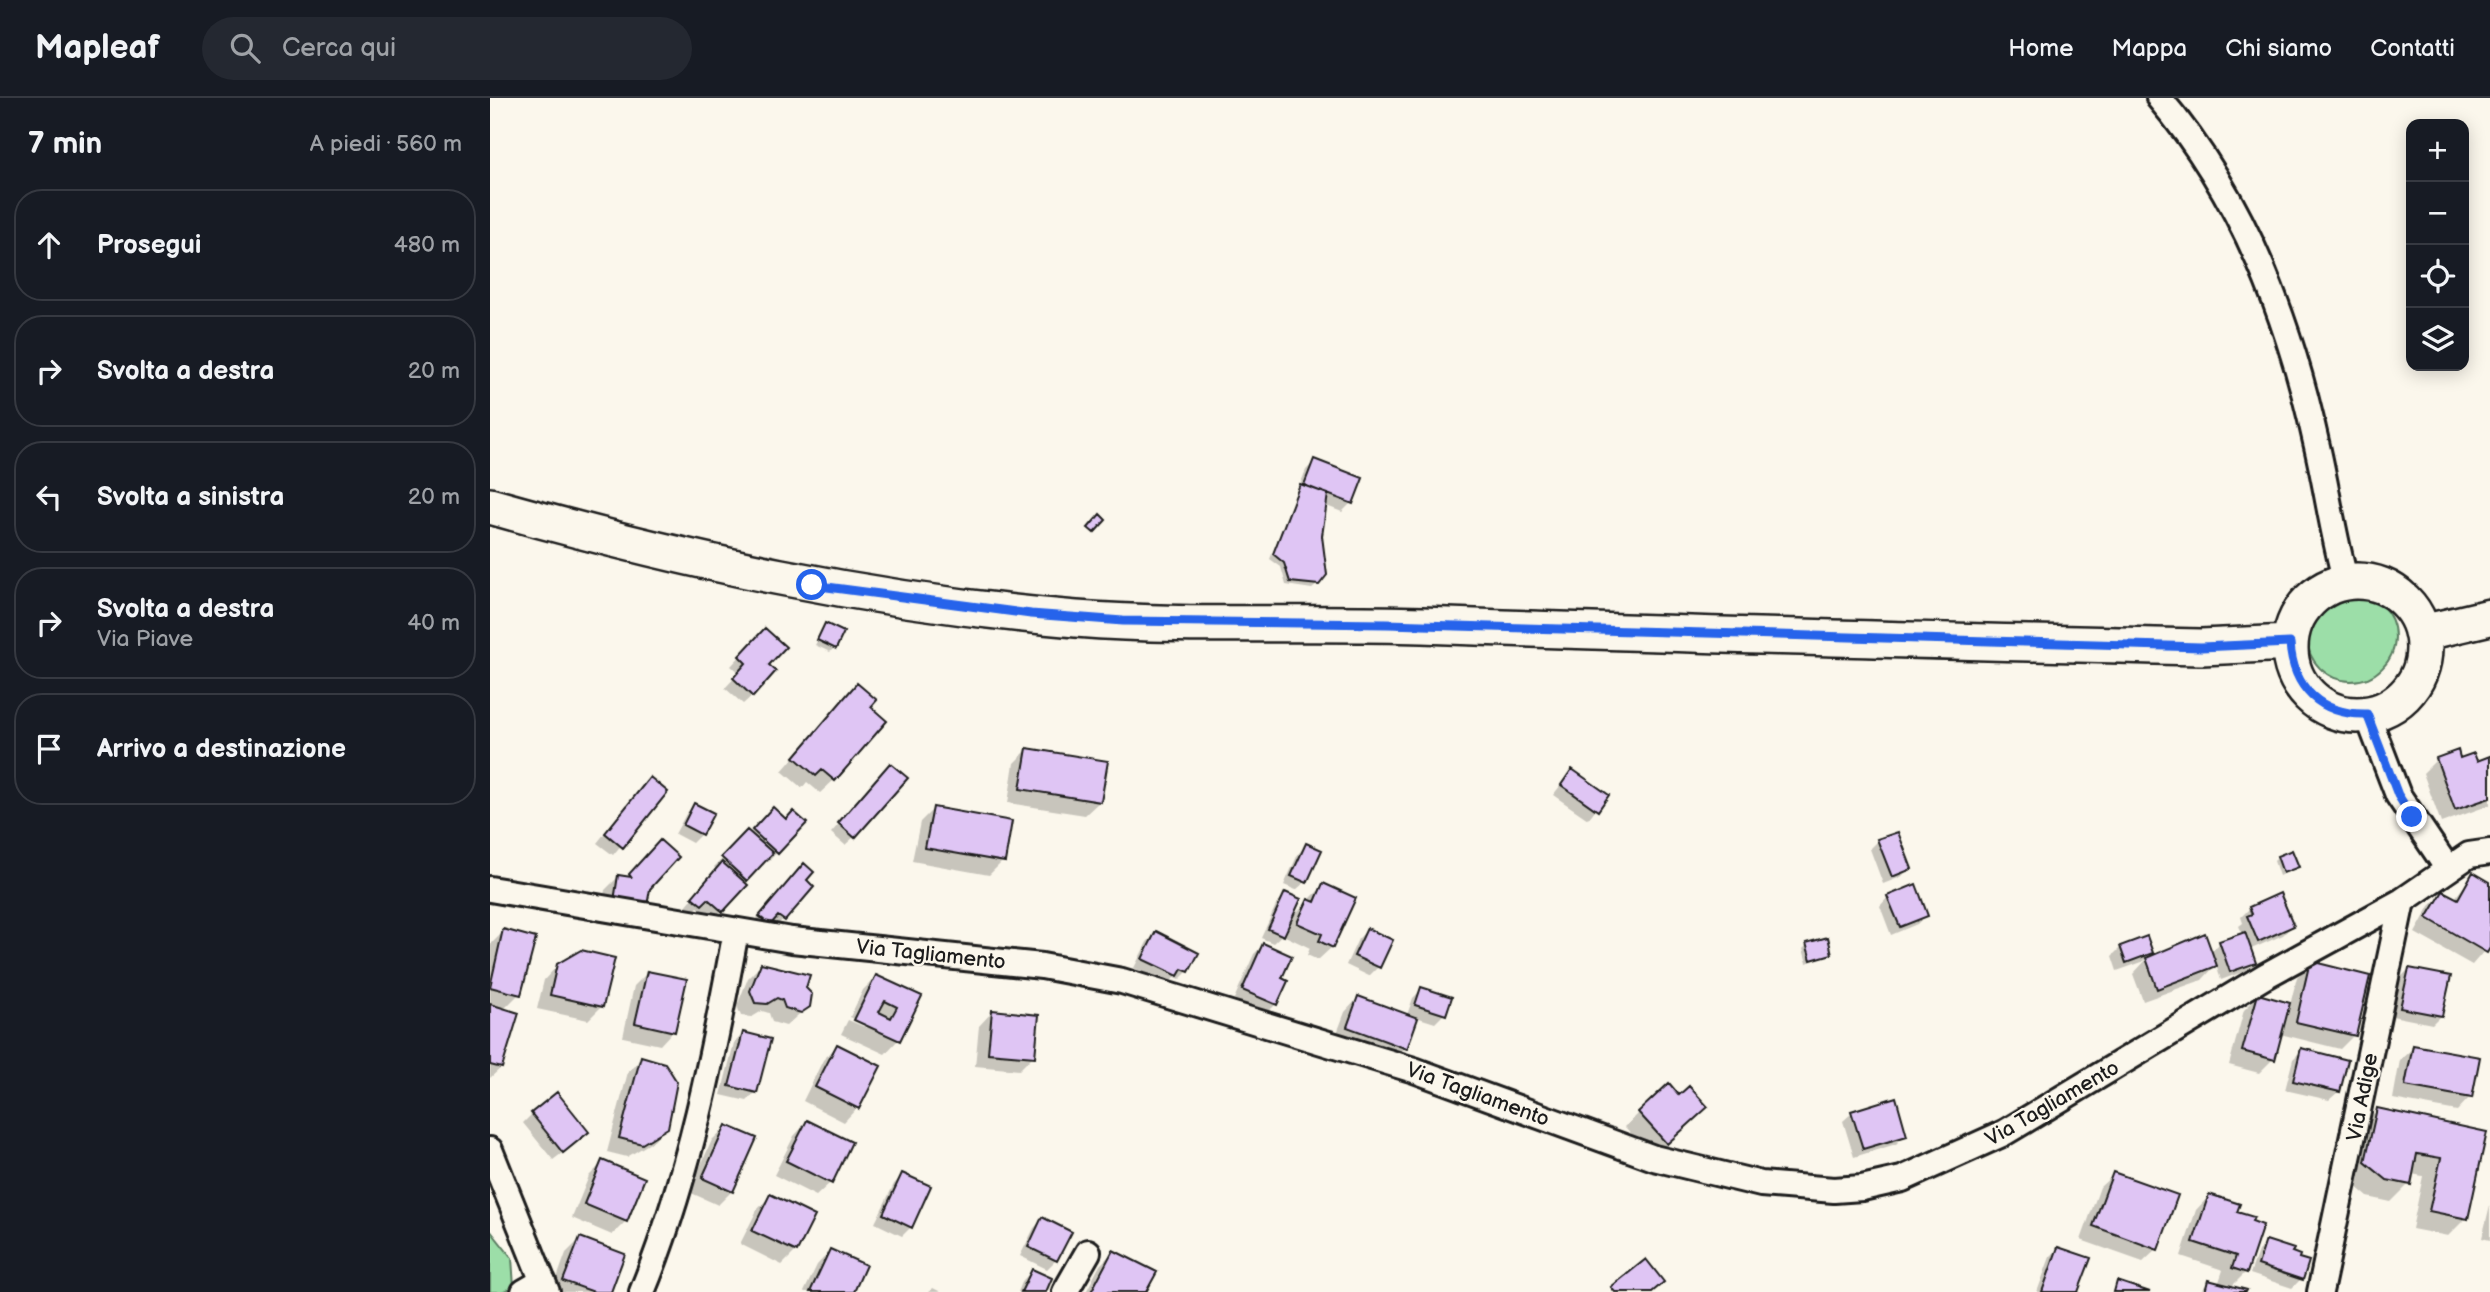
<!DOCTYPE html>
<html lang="it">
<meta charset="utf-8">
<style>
:root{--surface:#171b24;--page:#242831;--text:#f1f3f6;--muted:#9ea1a6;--line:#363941}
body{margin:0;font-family:"Balsamiq Sans",sans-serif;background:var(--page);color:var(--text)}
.controls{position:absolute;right:21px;top:21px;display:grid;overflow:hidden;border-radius:14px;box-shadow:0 4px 18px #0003}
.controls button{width:63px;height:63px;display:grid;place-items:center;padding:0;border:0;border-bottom:2px solid var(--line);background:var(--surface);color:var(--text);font:35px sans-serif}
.stop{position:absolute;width:21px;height:21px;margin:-16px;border:5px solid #2563eb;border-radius:50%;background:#fff}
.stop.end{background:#2563eb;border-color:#fff;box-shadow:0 2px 7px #0008}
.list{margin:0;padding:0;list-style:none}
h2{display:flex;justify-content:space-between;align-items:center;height:91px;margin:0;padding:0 28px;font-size:30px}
h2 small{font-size:23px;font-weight:400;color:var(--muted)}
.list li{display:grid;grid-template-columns:46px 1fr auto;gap:21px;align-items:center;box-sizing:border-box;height:112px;margin:0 14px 14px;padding:0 14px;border:2px solid var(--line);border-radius:28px}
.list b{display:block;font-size:26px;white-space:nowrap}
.list p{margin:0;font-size:23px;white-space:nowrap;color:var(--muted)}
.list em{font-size:23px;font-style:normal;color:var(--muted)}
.icon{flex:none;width:38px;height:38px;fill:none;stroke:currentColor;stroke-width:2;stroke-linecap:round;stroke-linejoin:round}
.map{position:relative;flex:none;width:2000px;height:1194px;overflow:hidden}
header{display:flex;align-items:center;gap:42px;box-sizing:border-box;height:98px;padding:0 35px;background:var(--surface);border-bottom:2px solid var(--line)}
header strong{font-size:33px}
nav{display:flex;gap:38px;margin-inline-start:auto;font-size:24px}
.search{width:490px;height:63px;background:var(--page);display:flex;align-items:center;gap:18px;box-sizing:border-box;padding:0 24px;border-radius:38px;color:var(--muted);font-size:26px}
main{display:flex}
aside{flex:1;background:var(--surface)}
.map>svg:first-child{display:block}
.green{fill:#9cdea8;stroke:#5c7d62;stroke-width:2}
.shadow{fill:#0003}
.building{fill:#dfc5f4;stroke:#1c1c1c;stroke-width:2;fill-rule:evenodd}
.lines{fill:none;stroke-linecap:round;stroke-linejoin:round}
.street-casing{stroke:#1c1c1c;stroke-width:30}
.secondary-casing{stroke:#1c1c1c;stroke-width:40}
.street{stroke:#fbf7ec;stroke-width:24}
.secondary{stroke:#fbf7ec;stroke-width:35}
.route{stroke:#2563eb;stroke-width:9}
.labels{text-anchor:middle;stroke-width:5;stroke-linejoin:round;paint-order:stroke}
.street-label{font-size:21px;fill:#1c1c1c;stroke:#fbf7ec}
</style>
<header>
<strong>Mapleaf</strong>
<div class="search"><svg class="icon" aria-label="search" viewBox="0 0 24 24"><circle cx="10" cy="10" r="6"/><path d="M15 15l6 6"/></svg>Cerca qui</div>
<nav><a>Home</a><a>Mappa</a><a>Chi siamo</a><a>Contatti</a></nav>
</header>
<main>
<aside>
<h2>7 min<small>A piedi · 560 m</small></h2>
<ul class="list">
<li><svg class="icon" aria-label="ahead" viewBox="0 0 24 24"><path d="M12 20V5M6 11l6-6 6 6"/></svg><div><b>Prosegui</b></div><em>480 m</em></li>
<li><svg class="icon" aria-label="right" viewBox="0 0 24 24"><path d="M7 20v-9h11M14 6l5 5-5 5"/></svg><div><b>Svolta a destra</b></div><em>20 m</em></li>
<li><svg class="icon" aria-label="left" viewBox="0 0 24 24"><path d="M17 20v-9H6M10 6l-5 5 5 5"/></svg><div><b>Svolta a sinistra</b></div><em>20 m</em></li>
<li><svg class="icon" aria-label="right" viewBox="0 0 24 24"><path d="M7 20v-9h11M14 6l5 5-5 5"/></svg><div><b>Svolta a destra</b><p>Via Piave</p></div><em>40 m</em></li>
<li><svg class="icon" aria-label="arrive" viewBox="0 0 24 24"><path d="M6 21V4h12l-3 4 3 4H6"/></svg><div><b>Arrivo a destinazione</b></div></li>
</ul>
</aside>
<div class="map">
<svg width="2000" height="1194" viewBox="0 0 2000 1194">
<rect width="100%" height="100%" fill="#fbf7ec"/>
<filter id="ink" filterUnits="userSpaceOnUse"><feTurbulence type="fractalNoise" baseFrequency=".0143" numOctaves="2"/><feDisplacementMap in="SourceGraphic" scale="14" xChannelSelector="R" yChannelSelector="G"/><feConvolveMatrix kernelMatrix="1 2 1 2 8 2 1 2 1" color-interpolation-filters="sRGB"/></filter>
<g filter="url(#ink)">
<path class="green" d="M1817 539a44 44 0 1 1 88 0a44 44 0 1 1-88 0Z
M 0,1132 L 22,1160 L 24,1189 L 12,1194 L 0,1194 Z"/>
<path class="shadow" d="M 825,363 L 861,405 L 852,414 L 834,407 L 830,438 L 835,477 L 832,483 L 822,491 L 796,487 L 791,469 L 780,461 L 816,372 Z
M 336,527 L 344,550 L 340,554 L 325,547 Z
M 266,541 L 277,567 L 262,598 L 253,606 L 235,590 L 249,575 L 241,568 Z
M 367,587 L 378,610 L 344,682 L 330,695 L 317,684 L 312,690 L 292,673 Z
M 538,651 L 609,704 L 595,717 L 518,705 L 524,665 Z
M 1947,661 L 1986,665 L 2000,663 L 2000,707 L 1951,725 L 1933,675 Z
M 1082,673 L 1117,697 L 1098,721 L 1063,697 Z
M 392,676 L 364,739 L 355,747 L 341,735 Z
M 151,690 L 175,694 L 123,757 L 107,745 Z
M 204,707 L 211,736 L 202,745 L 185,736 L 196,716 Z
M 443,711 L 513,763 L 499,777 L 422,763 L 430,724 Z
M 274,720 L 314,725 L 278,764 L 275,761 L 223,822 L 208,809 L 202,815 L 195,809 L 227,772 L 224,769 Z
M 1388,743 L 1420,770 L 1411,779 L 1393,786 L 1380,751 Z
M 170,744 L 111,816 L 115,792 L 128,779 L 136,780 Z
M 817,747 L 815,784 L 806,792 L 794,787 L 808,756 Z
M 1788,759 L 1807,769 L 1789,778 L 1784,763 Z
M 305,776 L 322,789 L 284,831 L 261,827 Z
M 1983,777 L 2000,786 L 2000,846 L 1982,867 L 1925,835 L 1940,808 L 1954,795 L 1964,801 Z
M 834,787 L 842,849 L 828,862 L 817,857 L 820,850 L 795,838 L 798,831 L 783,845 L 771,840 L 787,805 L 796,796 L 799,822 Z
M 1398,799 L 1436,817 L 1427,826 L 1401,837 L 1390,808 Z
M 1760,810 L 1802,828 L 1793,837 L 1759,852 L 1764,864 L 1755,873 L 1731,882 L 1726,867 L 1712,882 L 1653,903 L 1643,876 L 1656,862 L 1653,863 L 1714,837 L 1720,855 L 1730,845 L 1753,837 L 1749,828 L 1753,825 L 1751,819 Z
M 877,832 L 888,869 L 879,878 L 856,867 L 868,841 Z
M 14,833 L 29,896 L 13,912 L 11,970 L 0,980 L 0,847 Z
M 666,835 L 698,873 L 689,882 L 684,880 L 678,886 L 644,870 L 657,844 Z
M 773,847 L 790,881 L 786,906 L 777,915 L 744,901 L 764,856 Z
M 1317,847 L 1340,856 L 1317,865 L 1313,851 Z
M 1631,849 L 1661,855 L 1652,864 L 1627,873 L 1622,858 Z
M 1821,865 L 1864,937 L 1850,951 L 1790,936 L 1783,961 L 1769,975 L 1739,967 L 1754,912 L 1768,898 L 1800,907 L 1807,879 Z
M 68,867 L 111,909 L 98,922 L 47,911 L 54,882 Z
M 271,867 L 318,908 L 296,928 L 282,924 L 279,915 L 272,913 L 262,919 L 251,918 L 247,908 L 258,880 Z
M 1919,871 L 1951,917 L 1942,926 L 1902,918 L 1910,880 Z
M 158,874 L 183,933 L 170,947 L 133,939 L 144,888 Z
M 386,879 L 429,899 L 408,942 L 395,956 L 351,936 L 358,922 L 377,930 L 377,926 L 360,919 L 373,892 Z
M 932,891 L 954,916 L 945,925 L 926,919 L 915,950 L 902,963 L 844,943 L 855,914 L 868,900 L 917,917 L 923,900 Z
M 502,914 L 543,958 L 529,972 L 485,968 L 489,928 Z
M 253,936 L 266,994 L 257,1003 L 231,997 L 244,945 Z
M 347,948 L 367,1010 L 354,1024 L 313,1003 L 333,962 Z
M 1924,949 L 1980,999 L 1967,1013 L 1903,1001 L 1910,962 Z
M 1812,952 L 1848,994 L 1839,1002 L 1795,992 L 1803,961 Z
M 152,960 L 176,1029 L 162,1044 L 137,1059 L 117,1054 L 138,974 Z
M 1887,1012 L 1994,1035 L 1976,1120 L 1958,1138 L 1922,1131 L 1933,1078 L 1921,1076 L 1919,1086 L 1901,1104 L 1878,1099 L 1858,1082 L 1869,1031 Z
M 1149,1015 L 1202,1023 L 1163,1059 L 1135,1029 Z
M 1362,1015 L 1415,1037 L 1406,1046 L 1364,1059 L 1353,1023 Z
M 42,1016 L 88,1043 L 63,1062 L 33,1025 Z
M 317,1024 L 340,1085 L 326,1098 L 284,1077 L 304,1038 Z
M 236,1029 L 242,1093 L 228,1107 L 199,1094 L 222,1042 Z
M 113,1064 L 136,1123 L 122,1137 L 82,1120 L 99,1078 Z
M 1624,1076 L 1667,1151 L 1653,1164 L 1591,1142 L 1610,1089 Z
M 413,1077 L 421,1129 L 412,1138 L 385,1125 L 404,1086 Z
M 280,1098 L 306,1153 L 292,1167 L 250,1146 L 267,1112 Z
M 1719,1098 L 1745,1115 L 1756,1174 L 1740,1190 L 1754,1194 L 1709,1194 L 1719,1184 L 1728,1187 L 1733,1172 L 1691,1158 L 1706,1112 Z
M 2000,1107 L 2000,1142 L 1992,1140 Z
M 553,1121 L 566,1162 L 557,1171 L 530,1158 L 544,1130 Z
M 90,1141 L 119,1194 L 62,1194 L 76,1155 Z
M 1777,1144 L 1807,1161 L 1811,1181 L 1802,1190 L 1760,1176 L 1768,1153 Z
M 1568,1151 L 1587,1194 L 1547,1194 L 1560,1159 Z
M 340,1153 L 362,1194 L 314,1194 L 327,1167 Z
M 623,1154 L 654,1194 L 596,1194 L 610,1167 Z
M 542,1173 L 554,1194 L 528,1194 L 533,1182 Z
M 443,1190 L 451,1194 L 439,1194 Z"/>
<path class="building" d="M 824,361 L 873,380 L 863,406 L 814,387 Z
M 810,386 L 838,396 L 832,438 L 837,477 L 829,487 L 800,484 L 794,465 L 783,456 Z
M 610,416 L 616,422 L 604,435 L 598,430 Z
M 335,525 L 354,534 L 346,551 L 327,542 Z
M 275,530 L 296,549 L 279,567 L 286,573 L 263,599 L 243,580 L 256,565 L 249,558 Z
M 367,585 L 387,602 L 381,609 L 397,623 L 345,683 L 332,672 L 326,678 L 304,659 Z
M 537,650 L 618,663 L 611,704 L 530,691 Z
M 1968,652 L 1970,660 L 1984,655 L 1987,663 L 2000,658 L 2000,700 L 1965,712 L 1946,660 Z
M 400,665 L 418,680 L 365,740 L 348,725 Z
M 1082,671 L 1119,697 L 1108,713 L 1071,687 Z
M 160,679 L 178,694 L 133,750 L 115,735 Z
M 204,705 L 224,715 L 212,737 L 193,727 Z
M 283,709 L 296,721 L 303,713 L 317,725 L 288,756 L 262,732 Z
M 443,709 L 522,723 L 515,764 L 435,750 Z
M 257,732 L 283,755 L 257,783 L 231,759 Z
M 1408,734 L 1422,771 L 1402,779 L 1387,741 Z
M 170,742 L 189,759 L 160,791 L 157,808 L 124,803 L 128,777 L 141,779 L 139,776 Z
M 816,745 L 832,752 L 817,785 L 801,778 Z
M 1802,752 L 1809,769 L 1793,775 L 1787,758 Z
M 232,764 L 258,787 L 233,814 L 218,801 L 212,807 L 202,799 Z
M 314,765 L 324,774 L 317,782 L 324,789 L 295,823 L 288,818 L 280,827 L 269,818 Z
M 1983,774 L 2000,784 L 2000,850 L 1997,855 L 1937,820 L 1953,793 L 1968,801 Z
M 833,785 L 866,800 L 843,850 L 829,843 L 832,836 L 807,825 L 818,801 L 825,804 Z
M 1426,786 L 1438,818 L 1410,829 L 1397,798 Z
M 795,794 L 811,801 L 794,838 L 778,831 Z
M 1790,795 L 1804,828 L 1768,844 L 1757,818 L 1762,816 L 1759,809 Z
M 877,830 L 903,842 L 890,870 L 864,858 Z
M 13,831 L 46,840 L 31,897 L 0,889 Z
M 666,833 L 709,855 L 699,874 L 692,871 L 688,878 L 652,861 Z
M 1755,834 L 1766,865 L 1740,874 L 1729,843 Z
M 1715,835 L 1727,868 L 1667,891 L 1656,860 Z
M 1657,838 L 1663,855 L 1636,865 L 1630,848 Z
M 1338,839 L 1342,856 L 1321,862 L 1316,845 Z
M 773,845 L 802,858 L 792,880 L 798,883 L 787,907 L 752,892 Z
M 91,852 L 125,860 L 113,909 L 60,897 L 67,866 Z
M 1820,863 L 1880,878 L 1866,938 L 1806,924 Z
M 271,865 L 320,877 L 316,890 L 322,896 L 320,909 L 311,915 L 295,910 L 292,902 L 287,900 L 277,906 L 265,905 L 260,893 Z
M 1919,870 L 1961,878 L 1952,918 L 1910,910 Z
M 157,873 L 197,881 L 185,934 L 145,925 Z
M 386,877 L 432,898 L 410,943 L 364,922 ZM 395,903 L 407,909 L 401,920 L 389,914 Z
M 931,889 L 962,899 L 956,917 L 925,907 Z
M 1768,896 L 1800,905 L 1785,962 L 1752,953 Z
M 868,898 L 928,920 L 917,951 L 857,929 Z
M 0,906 L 29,915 L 12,970 L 0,967 Z
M 502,912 L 549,917 L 545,959 L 498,955 Z
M 253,934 L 281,941 L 267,995 L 239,988 Z
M 347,946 L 391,968 L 369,1011 L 325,989 Z
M 1923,947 L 1990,959 L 1982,1000 L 1915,988 Z
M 1811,950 L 1858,962 L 1850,994 L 1803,983 Z
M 151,958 L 175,965 L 187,984 L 178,1030 L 152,1046 L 129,1040 Z
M 1179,985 L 1189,997 L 1199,988 L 1218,1009 L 1177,1046 L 1148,1014 Z
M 67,994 L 99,1034 L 73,1055 L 41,1015 Z
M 1406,999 L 1417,1038 L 1373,1051 L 1361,1013 Z
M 1887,1010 L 1997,1034 L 1978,1121 L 1939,1113 L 1951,1060 L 1927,1056 L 1921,1087 L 1897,1082 L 1875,1064 Z
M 317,1022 L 362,1044 L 342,1086 L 296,1063 Z
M 236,1027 L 267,1040 L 243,1094 L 212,1080 Z
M 112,1062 L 155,1080 L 137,1124 L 94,1106 Z
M 1623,1074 L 1688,1097 L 1668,1152 L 1603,1128 Z
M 412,1075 L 441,1088 L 422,1130 L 393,1116 Z
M 280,1096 L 325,1118 L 307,1154 L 262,1133 Z
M 1719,1096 L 1750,1106 L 1747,1114 L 1764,1119 L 1762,1123 L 1773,1127 L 1757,1175 L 1742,1170 L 1746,1158 L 1703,1144 Z
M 552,1119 L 582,1134 L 567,1163 L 538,1149 Z
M 90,1139 L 135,1156 L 121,1194 L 104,1194 L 73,1183 Z
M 1776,1142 L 1804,1151 L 1802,1154 L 1810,1157 L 1809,1160 L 1819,1163 L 1813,1182 L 1768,1167 Z
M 1568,1149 L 1601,1160 L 1588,1194 L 1552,1194 Z
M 340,1151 L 376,1167 L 364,1194 L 320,1194 Z
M 623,1152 L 667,1174 L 656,1194 L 601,1194 Z
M 1156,1161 L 1174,1184 L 1162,1194 L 1125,1194 L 1121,1189 Z
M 542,1171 L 562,1180 L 556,1194 L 531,1194 Z
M 1718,1182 L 1757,1192 L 1756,1194 L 1715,1194 Z
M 1627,1183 L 1660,1194 L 1624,1194 Z"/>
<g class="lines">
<g class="street-casing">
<path id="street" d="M 1669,0 C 1752,97 1799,220 1826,344 C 1837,390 1843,438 1856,484
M 1877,616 L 1908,697 L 1958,771
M 0,791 L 302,842 L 552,868 L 632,883 L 924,972 L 1164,1060 L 1271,1086 L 1344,1092 L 1372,1090 L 1412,1081 L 1514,1035 L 1775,878 L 1912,803 L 1979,757 L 2000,754
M 0,1052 L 57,1194
M 34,1194 L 53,1183
M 152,1194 C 199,1080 224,953 246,833
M 575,1194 L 598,1154
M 1830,1194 L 1912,803"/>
</g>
<g class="secondary-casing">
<path id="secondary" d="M 0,408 C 196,463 381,504 586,521 C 701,530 817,523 932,527 C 1192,537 1451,543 1711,549 L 1800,545
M1800 550a67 67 0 1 1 134 0a67 67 0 1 1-134 0Z
M 1932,535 L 2000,519"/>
</g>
<use href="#street" class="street"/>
<use href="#secondary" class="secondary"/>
</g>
</g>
<g class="lines" filter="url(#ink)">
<path class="route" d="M 322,487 L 541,516 L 633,523 L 897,526 L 1711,549 L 1800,545 C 1803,591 1831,617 1877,616 L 1908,697 L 1922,719"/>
</g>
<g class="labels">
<g class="street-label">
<text transform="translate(441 856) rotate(6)" y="7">Via Tagliamento</text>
<text transform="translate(988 996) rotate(20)" y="7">Via Tagliamento</text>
<text transform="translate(1872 999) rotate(-79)" y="7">Via Adige</text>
<text transform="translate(1562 1005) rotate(-30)" y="7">Via Tagliamento</text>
</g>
</g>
</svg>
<div class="controls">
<button>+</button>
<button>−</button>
<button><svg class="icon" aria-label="locate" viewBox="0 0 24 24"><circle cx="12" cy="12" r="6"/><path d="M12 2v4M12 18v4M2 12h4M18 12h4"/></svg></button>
<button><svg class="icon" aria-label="layers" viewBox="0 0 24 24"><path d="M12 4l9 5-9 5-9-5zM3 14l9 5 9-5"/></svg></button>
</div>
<div class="stop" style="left:322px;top:487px"></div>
<div class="stop end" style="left:1922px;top:719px"></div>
</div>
</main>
